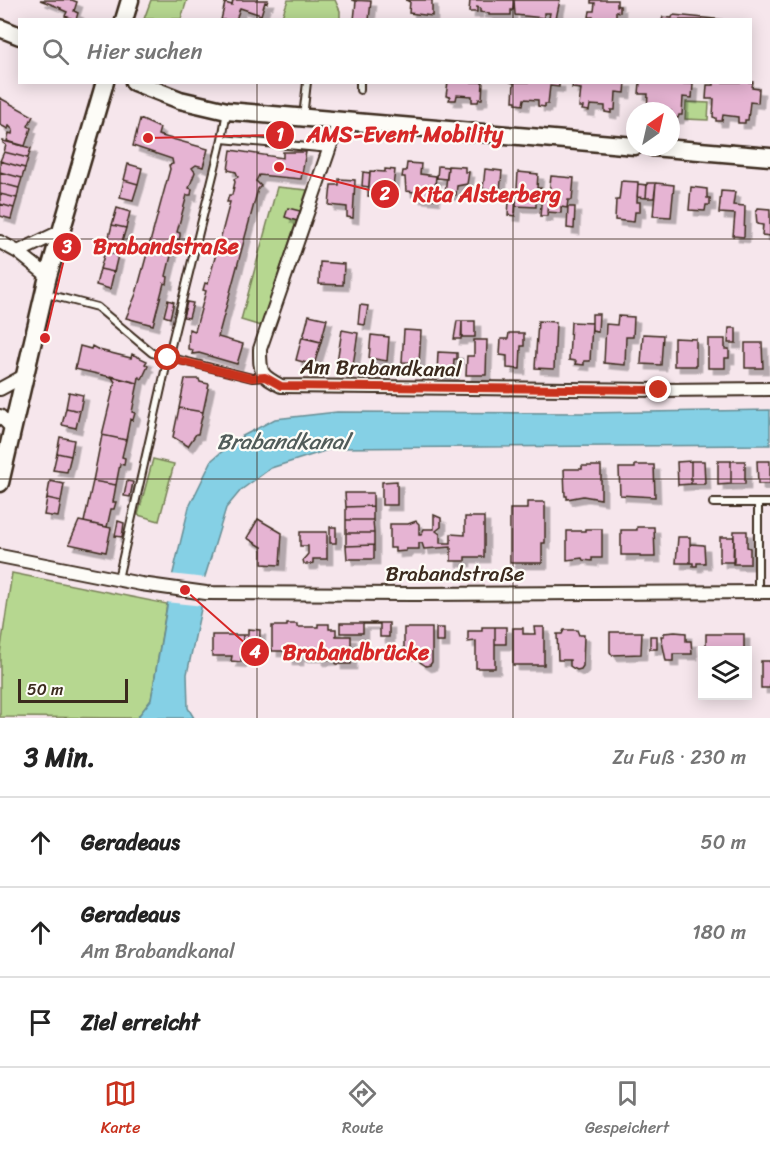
<!DOCTYPE html>
<html lang="de">
<meta charset="utf-8">
<style>
:root{--surface:#fff;--page:#f6f6f6;--text:#222;--muted:#767676;--line:#e0e0e0;--accent:#c8321e}
body{margin:0;font-family:Sriracha,sans-serif;background:var(--page);color:var(--text)}
.controls{position:absolute;right:18px;bottom:18px;display:grid;overflow:hidden;border-radius:0px;box-shadow:0 3px 15px #0003}
.controls button{width:54px;height:54px;display:grid;place-items:center;padding:0;border:0;border-bottom:2px solid var(--line);background:var(--surface);color:var(--text);font:30px sans-serif}
.compass{position:absolute;left:626px;top:102px;width:54px;height:54px;border-radius:50%;background:var(--surface);box-shadow:0 3px 15px #0003;rotate:34deg}
.scale{position:absolute;left:18px;bottom:15px;width:110px;box-sizing:border-box;padding-left:6px;border:3px solid #3b2a1e;border-top:0;font-size:16px;line-height:21px;white-space:nowrap;color:#3b2a1e;-webkit-text-stroke:4px #fdfcf7;paint-order:stroke}
.stop{position:absolute;width:18px;height:18px;margin:-14px;border:4px solid #c8321e;border-radius:50%;background:#fff}
.stop.end{background:#c8321e;border-color:#fff;box-shadow:0 2px 6px #0008}
.list{margin:0;padding:0;list-style:none}
h2{display:flex;justify-content:space-between;align-items:center;height:78px;margin:0;padding:0 24px;font-size:26px}
h2 small{font-size:20px;font-weight:400;color:var(--muted)}
.list li{display:grid;grid-template-columns:39px 1fr auto;gap:18px;align-items:center;box-sizing:border-box;height:90px;padding:0 24px;border-top:2px solid var(--line)}
.list b{display:block;font-size:22px;white-space:nowrap}
.list p{margin:0;font-size:20px;white-space:nowrap;color:var(--muted)}
.list em{font-size:20px;font-style:normal;color:var(--muted)}
.icon{flex:none;width:33px;height:33px;fill:none;stroke:currentColor;stroke-width:2;stroke-linecap:round;stroke-linejoin:round}
.map{position:relative;flex:none;width:770px;height:718px;overflow:hidden}
.search{position:absolute;background:var(--surface);box-shadow:0 3px 15px #0003;left:18px;right:18px;top:18px;height:66px;display:flex;align-items:center;gap:15px;box-sizing:border-box;padding:0 21px;border-radius:0px;color:var(--muted);font-size:22px}
.sheet{height:348px;background:var(--surface)}
nav{display:flex;justify-content:space-around;align-items:center;box-sizing:border-box;height:84px;border-top:2px solid var(--line);background:var(--surface);font-size:16px;color:var(--muted)}
nav a{display:grid;justify-items:center;gap:3px}
nav .on{color:var(--accent)}
.map>svg:first-child{display:block}
.green{fill:#b6d790;stroke:#788057;stroke-width:1.5}
.water{fill:#85d0e5;stroke:#678e95;stroke-width:1.5}
.pier{fill:#f6e6ec}
.building{fill:#e6b4d3;stroke:#3b2a1e;stroke-width:1.5;filter:url(#shadow)}
.lines{fill:none;stroke-linecap:round;stroke-linejoin:round}
.lane-casing{stroke:#3b2a1e;stroke-width:10}
.street-casing{stroke:#3b2a1e;stroke-width:16}
.secondary-casing{stroke:#3b2a1e;stroke-width:21}
.lane{stroke:#fdfcf7;stroke-width:6}
.street{stroke:#fdfcf7;stroke-width:12}
.secondary{stroke:#fdfcf7;stroke-width:16}
.route{stroke:#c8321e;stroke-width:8}
.grid{fill:none;stroke:#3b2a1e;stroke-width:1.5;stroke-opacity:0.55}
.labels{text-anchor:middle;stroke-width:4.5;stroke-linejoin:round;paint-order:stroke}
.street-label{font-size:21px;fill:#3b2a1e;stroke:#fdfcf7}
.water-label{font-size:22px;font-style:italic;fill:#515c5a;stroke:#fdfcf7}
.leader{fill:none;stroke:#d62828;stroke-width:2}
.callout-dot{fill:#d62828;stroke:#fdfcf7;stroke-width:2}
.mark-label{font-size:18px;text-anchor:middle;font-weight:bold;fill:#fff}
.callout-label{font-size:22px;text-anchor:middle;font-weight:bold;fill:#d62828;stroke:#fdfcf7;stroke-width:4.5;stroke-linejoin:round;paint-order:stroke}
</style>
<div class="map">
<svg width="770" height="718" viewBox="0 0 770 718">
<defs>
<filter id="shadow"><feDropShadow dx="5.5" dy="5.5" stdDeviation="0" flood-color="#0004"/></filter>
</defs>
<rect width="100%" height="100%" fill="#f6e6ec"/>
<filter id="ink" filterUnits="userSpaceOnUse"><feTurbulence type="fractalNoise" baseFrequency=".0167" numOctaves="2"/><feDisplacementMap in="SourceGraphic" scale="12" xChannelSelector="R" yChannelSelector="G"/><feConvolveMatrix kernelMatrix="1 2 1 2 8 2 1 2 1" color-interpolation-filters="sRGB"/></filter>
<g filter="url(#ink)">
<path class="green" d="M 151,0 L 187,0 L 181,19 L 144,19 Z
M 288,0 L 335,0 L 340,11 L 340,19 L 281,19 Z
M 686,102 L 709,103 L 708,120 L 685,119 Z
M 277,187 L 307,190 L 261,326 L 241,320 Z
M 153,459 L 174,464 L 159,521 L 138,515 Z
M 12,573 L 167,604 L 151,700 L 137,718 L 0,717 L 0,654 Z"/>
<path class="water" d="M 770,410 L 770,445 L 334,448 L 271,468 L 241,490 L 226,508 L 203,583 L 201,609 L 187,674 L 188,708 L 194,718 L 137,718 L 151,700 L 172,577 L 189,507 L 212,460 L 237,439 L 275,419 L 337,412 L 584,413 Z"/>
<path class="pier" d="M 170,574 L 207,578 L 204,606 L 165,602 Z"/>
<path class="building" d="M 40,0 L 72,0 L 77,2 L 74,11 L 78,13 L 76,20 L 65,16 L 67,12 L 60,9 L 61,8 Z
M 233,0 L 268,0 L 267,3 L 265,2 L 261,15 L 240,8 L 236,20 L 221,20 L 225,3 L 232,5 Z
M 352,0 L 371,1 L 369,20 L 354,20 L 356,1 Z
M 406,0 L 432,0 L 432,16 L 409,13 L 410,2 Z
M 470,0 L 514,0 L 513,10 L 511,10 L 511,15 L 489,15 L 489,13 L 480,12 L 480,8 L 477,7 L 477,12 L 469,12 Z
M 514,0 L 560,0 L 556,19 L 549,18 L 550,13 L 544,13 L 544,18 L 515,15 Z
M 591,0 L 617,0 L 617,6 L 620,6 L 620,12 L 616,11 L 616,20 L 593,20 L 593,17 L 589,17 L 590,11 L 594,11 L 595,3 L 591,3 Z
M 673,15 L 726,20 L 662,20 L 663,17 L 672,18 Z
M 448,82 L 483,82 L 482,99 L 479,99 L 478,102 L 472,102 L 472,96 L 457,95 L 456,100 L 449,100 L 450,97 L 446,96 Z
M 510,82 L 559,82 L 559,87 L 550,86 L 548,104 L 545,104 L 545,107 L 538,106 L 538,100 L 524,99 L 523,105 L 516,104 L 516,101 L 513,101 L 514,83 Z
M 573,82 L 626,82 L 625,93 L 616,92 L 615,110 L 611,110 L 611,113 L 605,112 L 605,106 L 590,105 L 589,111 L 582,110 L 583,107 L 579,107 L 581,89 L 572,88 Z
M 640,82 L 693,84 L 692,98 L 683,97 L 682,115 L 679,115 L 678,118 L 672,118 L 671,111 L 647,111 L 648,94 L 639,94 Z
M 714,82 L 753,82 L 752,88 L 759,89 L 758,103 L 750,102 L 748,120 L 745,120 L 745,123 L 738,123 L 738,117 L 723,115 L 722,121 L 716,121 L 716,118 L 713,117 L 714,99 L 706,99 L 707,85 L 714,85 Z
M 0,98 L 33,116 L 28,126 L 31,128 L 25,146 L 7,141 L 9,133 L 12,134 L 13,130 L 9,126 L 8,129 L 0,125 Z
M 140,119 L 160,128 L 158,135 L 208,149 L 203,167 L 196,165 L 192,168 L 195,172 L 189,188 L 192,189 L 191,195 L 187,195 L 177,232 L 180,233 L 180,236 L 179,240 L 175,239 L 166,276 L 168,277 L 167,284 L 164,283 L 153,325 L 126,318 L 136,294 L 170,169 L 169,165 L 173,164 L 172,159 L 133,146 Z
M 3,141 L 31,148 L 28,158 L 4,152 L 6,145 L 3,143 Z
M 231,150 L 283,158 L 283,152 L 306,152 L 301,179 L 259,175 L 256,181 L 261,186 L 258,189 L 218,337 L 243,344 L 237,364 L 199,353 L 192,354 L 193,350 L 188,349 L 189,329 L 195,331 L 206,291 L 203,290 L 205,283 L 208,284 L 218,246 L 215,245 L 217,239 L 220,240 L 230,202 L 227,202 L 229,195 L 232,195 L 235,182 L 234,179 L 238,177 L 236,172 L 228,170 Z
M 4,152 L 28,158 L 25,168 L 0,161 Z
M 0,161 L 25,168 L 22,178 L 0,172 Z
M 407,163 L 421,164 L 420,174 L 436,176 L 434,199 L 415,197 L 415,192 L 406,191 L 405,177 L 402,177 L 403,171 L 406,171 Z
M 128,164 L 142,168 L 138,184 L 124,180 Z
M 438,166 L 448,167 L 447,179 L 437,178 Z
M 448,166 L 465,167 L 465,172 L 469,172 L 467,184 L 457,186 L 456,195 L 445,194 Z
M 385,169 L 395,170 L 392,195 L 380,194 L 380,197 L 368,196 L 370,171 L 385,172 Z
M 485,169 L 502,171 L 500,191 L 483,189 Z
M 0,172 L 22,178 L 19,188 L 0,183 Z
M 363,172 L 370,173 L 369,187 L 362,186 Z
M 518,172 L 538,174 L 537,188 L 541,188 L 540,199 L 536,199 L 536,207 L 516,206 Z
M 551,176 L 574,178 L 572,200 L 568,200 L 567,208 L 561,207 L 561,213 L 547,212 Z
M 339,179 L 355,180 L 353,218 L 347,217 L 347,207 L 329,205 L 331,185 L 339,185 Z
M 124,180 L 138,184 L 133,200 L 120,197 Z
M 621,181 L 638,182 L 637,202 L 640,202 L 640,212 L 635,212 L 634,222 L 615,220 L 616,200 L 619,200 Z
M 0,183 L 19,188 L 17,198 L 0,194 Z
M 647,183 L 656,183 L 654,198 L 646,198 Z
M 656,183 L 674,185 L 671,217 L 653,216 Z
M 638,184 L 647,185 L 646,198 L 637,197 Z
M 691,187 L 707,189 L 707,198 L 710,198 L 710,205 L 706,205 L 705,211 L 689,210 Z
M 721,191 L 735,192 L 733,205 L 745,206 L 744,237 L 733,236 L 735,214 L 719,213 Z
M 0,194 L 17,198 L 14,208 L 0,204 Z
M 542,194 L 549,194 L 547,216 L 540,216 Z
M 509,202 L 516,202 L 515,216 L 508,215 Z
M 0,204 L 14,208 L 11,219 L 0,216 Z
M 568,207 L 575,207 L 574,229 L 567,228 Z
M 117,208 L 130,212 L 126,228 L 112,225 Z
M 288,208 L 300,211 L 297,221 L 285,217 Z
M 758,208 L 770,209 L 770,236 L 762,235 L 763,225 L 757,224 L 756,213 Z
M 112,225 L 126,228 L 121,245 L 108,241 Z
M 105,252 L 118,255 L 114,272 L 100,269 Z
M 320,262 L 344,264 L 343,285 L 319,284 Z
M 100,269 L 114,272 L 110,289 L 96,285 Z
M 168,300 L 174,302 L 170,318 L 164,316 Z
M 187,302 L 193,303 L 189,318 L 183,317 Z
M 360,305 L 368,306 L 365,325 L 358,324 Z
M 592,314 L 599,314 L 598,332 L 592,331 Z
M 309,315 L 327,319 L 321,342 L 303,338 Z
M 618,316 L 634,317 L 633,337 L 626,337 L 625,365 L 604,363 L 606,324 L 617,325 Z
M 457,321 L 462,321 L 461,339 L 454,339 Z
M 462,321 L 475,321 L 475,337 L 462,337 Z
M 538,321 L 556,322 L 554,369 L 535,368 Z
M 571,322 L 592,323 L 590,361 L 584,361 L 584,365 L 575,364 L 576,361 L 569,360 Z
M 729,328 L 736,328 L 736,343 L 728,343 Z
M 342,330 L 358,333 L 353,365 L 348,364 L 348,368 L 340,366 L 340,363 L 337,362 Z
M 404,330 L 421,331 L 419,363 L 402,362 Z
M 509,333 L 524,333 L 524,346 L 521,346 L 520,369 L 507,368 L 507,356 L 500,355 L 501,339 L 508,339 Z
M 643,334 L 663,335 L 661,365 L 641,364 Z
M 371,335 L 389,337 L 387,361 L 369,358 Z
M 302,337 L 321,342 L 314,365 L 296,360 Z
M 674,338 L 696,339 L 696,366 L 674,366 Z
M 708,339 L 725,339 L 725,349 L 729,349 L 729,358 L 725,358 L 725,368 L 708,368 Z
M 474,340 L 487,340 L 486,375 L 466,375 L 467,356 L 474,356 Z
M 745,343 L 762,343 L 763,368 L 745,368 Z
M 80,346 L 91,349 L 92,346 L 99,350 L 131,358 L 132,354 L 147,361 L 145,364 L 148,366 L 142,379 L 139,377 L 138,383 L 75,369 Z
M 438,352 L 457,353 L 457,359 L 454,359 L 453,375 L 437,374 Z
M 111,376 L 138,383 L 132,412 L 135,413 L 133,420 L 130,419 L 126,440 L 102,435 L 115,382 Z
M 185,379 L 199,379 L 200,382 L 209,384 L 203,412 L 179,408 Z
M 69,392 L 83,395 L 80,411 L 66,408 Z
M 66,408 L 80,411 L 76,428 L 62,425 Z
M 179,408 L 203,412 L 198,434 L 196,434 L 188,446 L 173,437 Z
M 102,435 L 126,440 L 122,457 L 125,458 L 124,465 L 120,464 L 116,485 L 93,481 Z
M 60,437 L 74,440 L 71,456 L 57,453 Z
M 57,453 L 71,456 L 67,472 L 53,470 Z
M 691,461 L 704,461 L 705,484 L 691,484 Z
M 691,461 L 691,484 L 678,485 L 677,462 Z
M 718,461 L 731,461 L 731,484 L 718,485 Z
M 731,461 L 745,461 L 745,484 L 731,484 Z
M 757,461 L 770,461 L 770,484 L 758,484 Z
M 635,465 L 654,465 L 655,497 L 620,495 L 619,468 L 635,468 Z
M 582,466 L 601,466 L 601,499 L 583,496 L 567,499 L 567,496 L 565,496 L 564,469 L 582,469 Z
M 50,481 L 64,484 L 61,501 L 47,498 Z
M 93,481 L 116,485 L 113,502 L 116,502 L 114,509 L 111,509 L 107,527 L 84,522 Z
M 127,481 L 133,482 L 130,497 L 124,496 Z
M 397,481 L 397,505 L 382,505 L 382,482 Z
M 345,493 L 373,493 L 373,506 L 346,507 Z
M 47,498 L 61,501 L 58,517 L 44,515 Z
M 527,502 L 545,502 L 545,543 L 542,543 L 542,563 L 510,563 L 510,509 L 527,509 Z
M 373,506 L 373,520 L 346,520 L 346,507 Z
M 434,515 L 441,518 L 441,527 L 436,531 L 440,534 L 440,543 L 451,543 L 451,534 L 465,535 L 465,517 L 484,517 L 484,557 L 465,557 L 465,561 L 451,561 L 451,547 L 424,549 L 422,543 L 419,543 L 419,549 L 406,549 L 406,551 L 395,552 L 395,548 L 390,548 L 390,524 L 408,524 L 416,521 L 419,524 L 419,535 L 421,535 L 424,529 L 434,529 Z
M 258,519 L 282,533 L 280,565 L 262,564 L 262,547 L 247,538 Z
M 346,520 L 373,520 L 374,533 L 346,533 Z
M 79,521 L 111,528 L 106,552 L 69,544 Z
M 118,521 L 124,523 L 122,537 L 115,536 Z
M 330,527 L 336,527 L 336,543 L 330,543 Z
M 637,527 L 654,527 L 655,557 L 640,557 L 640,555 L 621,555 L 621,530 L 637,530 Z
M 585,529 L 602,529 L 602,558 L 592,558 L 592,561 L 583,560 L 582,558 L 567,560 L 567,531 L 585,531 Z
M 734,531 L 747,531 L 747,547 L 750,548 L 750,564 L 733,564 Z
M 300,532 L 327,532 L 327,559 L 313,559 L 313,563 L 311,564 L 304,564 L 303,560 L 308,554 L 308,546 L 300,546 Z
M 346,533 L 374,533 L 374,545 L 346,546 Z
M 678,537 L 690,537 L 690,563 L 676,563 Z
M 720,537 L 734,537 L 734,562 L 720,562 Z
M 690,544 L 704,545 L 705,563 L 697,563 L 697,566 L 693,566 L 693,563 L 690,563 Z
M 374,545 L 374,559 L 347,559 L 346,546 Z
M 340,623 L 389,623 L 389,637 L 380,637 L 380,624 L 363,624 L 363,633 L 340,633 Z
M 287,624 L 297,624 L 297,627 L 318,627 L 318,624 L 329,624 L 329,629 L 336,629 L 336,636 L 351,636 L 351,664 L 336,664 L 336,659 L 318,660 L 318,656 L 298,656 L 298,660 L 287,660 L 287,651 L 272,651 L 272,626 L 287,626 Z
M 482,627 L 495,627 L 495,668 L 476,668 L 476,641 L 468,642 L 468,631 L 482,631 Z
M 495,627 L 506,627 L 506,644 L 495,644 Z
M 534,627 L 544,627 L 544,665 L 513,665 L 513,628 L 523,628 L 523,634 L 535,634 Z
M 404,628 L 432,628 L 432,662 L 430,665 L 426,666 L 420,662 L 420,654 L 404,654 Z
M 436,628 L 444,628 L 444,642 L 436,642 Z
M 248,629 L 260,630 L 259,654 L 243,653 L 243,635 L 248,635 Z
M 564,630 L 577,630 L 579,635 L 584,635 L 583,666 L 581,669 L 577,670 L 573,668 L 570,666 L 570,660 L 558,660 L 557,634 L 562,634 Z
M 610,632 L 642,632 L 641,654 L 612,655 L 610,652 Z
M 675,632 L 686,633 L 686,641 L 691,641 L 692,654 L 673,654 L 673,661 L 666,661 L 661,636 L 664,636 L 664,633 Z
M 706,634 L 744,634 L 744,650 L 706,648 Z
M 212,635 L 243,635 L 241,662 L 231,661 L 232,656 L 212,656 Z
M 650,636 L 657,636 L 657,649 L 650,649 Z
M 761,661 L 770,661 L 770,688 L 761,688 Z"/>
<g class="lines">
<g class="lane-casing">
<path id="lane" d="M 360,90 L 360,82
M 227,111 L 222,139 L 330,149
M 303,117 L 307,82
M 47,294 L 97,307 L 152,353 L 252,378 L 265,377
M 713,503 L 770,503
M 118,579 L 168,358 L 222,139
M 758,592 L 758,503"/>
</g>
<g class="street-casing">
<path id="street" d="M 339,121 L 260,349 C 260,373 260,375 281,386 L 659,390 L 770,389
M 0,242 L 18,252 L 48,276
M 18,252 L 60,232
M 0,389 L 24,376
M 0,416 L 12,428
M 0,556 L 141,584 L 206,593 L 415,594 L 770,592"/>
</g>
<g class="secondary-casing">
<path id="secondary" d="M 124,20 L 130,0
M 0,28 L 20,36
M 134,82 L 180,100 L 227,111 L 635,146
M 652,147 L 770,157
M 0,483 L 48,276 L 105,82"/>
</g>
<use href="#lane" class="lane"/>
<use href="#street" class="street"/>
<use href="#secondary" class="secondary"/>
</g>
</g>
<g class="lines" filter="url(#ink)">
<path class="route" d="M 168,358 L 252,378 L 265,377 L 281,386 L 659,390"/>
</g>
<path class="grid" d="M 257,0 L 257,20M 513,0 L 513,20M 257,82 L 257,718M 513,82 L 513,718M 0,239 L 770,239M 0,479 L 770,479"/>
<g class="labels">
<g class="street-label">
<text transform="translate(381 368) rotate(1)" y="7">Am Brabandkanal</text>
<text x="455" y="581">Brabandstraße</text>
</g>
<g class="water-label">
<text x="283" y="449">Brabandkanal</text>
</g>
</g>
<path class="leader" d="M148 138L280 135M279 167L385 194M45 338L67 247M185 590L255 652"/>
<g class="callout-dot">
<circle cx="148" cy="138" r="6"/>
<circle cx="279" cy="167" r="6"/>
<circle cx="45" cy="338" r="6"/>
<circle cx="185" cy="590" r="6"/>
<circle cx="280" cy="135" r="15"/>
<circle cx="385" cy="194" r="15"/>
<circle cx="67" cy="247" r="15"/>
<circle cx="255" cy="652" r="15"/>
</g>
<g class="mark-label">
<text x="280" y="141">1</text>
<text x="385" y="200">2</text>
<text x="67" y="253">3</text>
<text x="255" y="658">4</text>
</g>
<g class="callout-label">
<text x="405" y="142">AMS-Event Mobility</text>
<text x="487" y="202">Kita Alsterberg</text>
<text x="166" y="254">Brabandstraße</text>
<text x="356" y="660">Brabandbrücke</text>
</g>
</svg>
<div class="controls">
<button><svg class="icon" aria-label="layers" viewBox="0 0 24 24"><path d="M12 4l9 5-9 5-9-5zM3 14l9 5 9-5"/></svg></button>
</div>
<svg class="compass" viewBox="-18 -18 36 36"><path d="M0-13l5 13h-10z" fill="#e53935"/><path d="M0 13l5-13h-10z" fill="#767676"/></svg>
<div class="scale">50 m</div>
<div class="stop" style="left:168px;top:358px"></div>
<div class="stop end" style="left:659px;top:390px"></div>
<div class="search"><svg class="icon" aria-label="search" viewBox="0 0 24 24"><circle cx="10" cy="10" r="6"/><path d="M15 15l6 6"/></svg>Hier suchen</div>
</div>
<section class="sheet">
<h2>3 Min.<small>Zu Fuß · 230 m</small></h2>
<ul class="list">
<li><svg class="icon" aria-label="ahead" viewBox="0 0 24 24"><path d="M12 20V5M6 11l6-6 6 6"/></svg><div><b>Geradeaus</b></div><em>50 m</em></li>
<li><svg class="icon" aria-label="ahead" viewBox="0 0 24 24"><path d="M12 20V5M6 11l6-6 6 6"/></svg><div><b>Geradeaus</b><p>Am Brabandkanal</p></div><em>180 m</em></li>
<li><svg class="icon" aria-label="arrive" viewBox="0 0 24 24"><path d="M6 21V4h12l-3 4 3 4H6"/></svg><div><b>Ziel erreicht</b></div></li>
</ul>
</section>
<nav>
<a class="on"><svg class="icon" aria-label="map" viewBox="0 0 24 24"><path d="M3 6l6-2 6 2 6-2v14l-6 2-6-2-6 2zM9 4v14M15 6v14"/></svg>Karte</a>
<a><svg class="icon" aria-label="directions" viewBox="0 0 24 24"><path d="M12 3l9 9-9 9-9-9zM9 14v-3h6M13 9l2 2-2 2"/></svg>Route</a>
<a><svg class="icon" aria-label="saved" viewBox="0 0 24 24"><path d="M7 4h10v16l-5-4-5 4z"/></svg>Gespeichert</a>
</nav>
